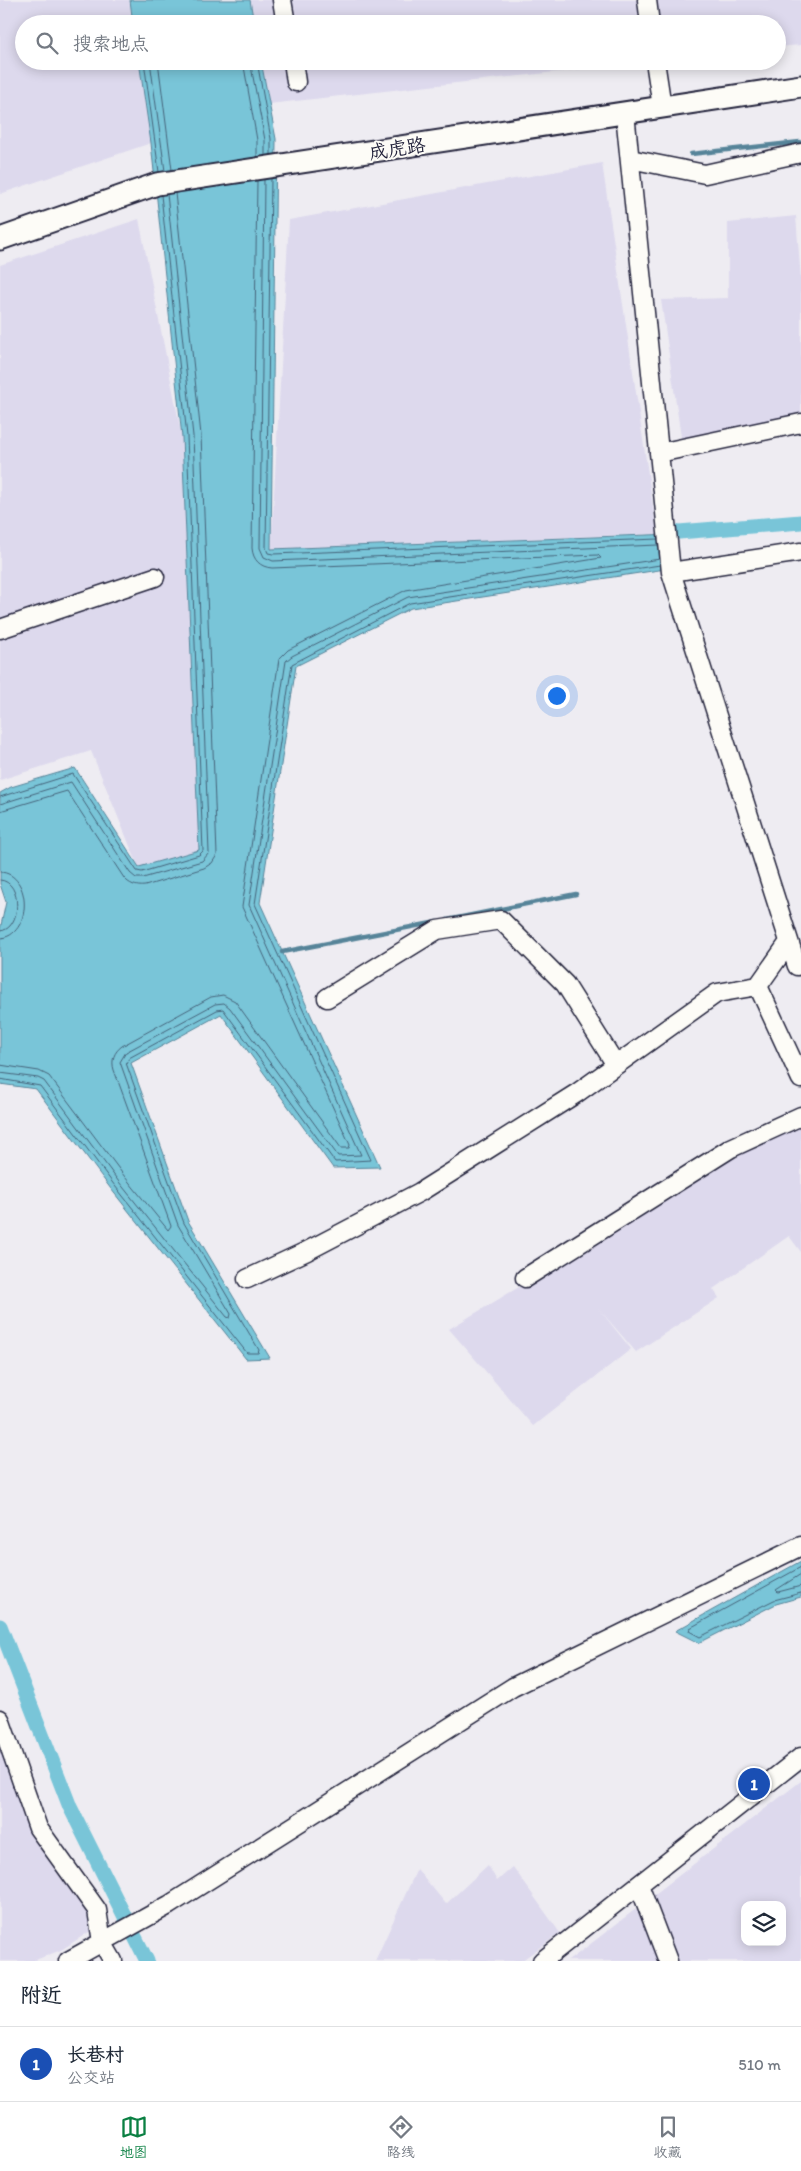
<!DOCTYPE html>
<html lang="zh">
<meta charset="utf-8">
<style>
:root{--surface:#fff;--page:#f6f6f7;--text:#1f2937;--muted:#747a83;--line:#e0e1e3;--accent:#0b8043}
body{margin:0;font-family:Itim,"LXGW WenKai TC",sans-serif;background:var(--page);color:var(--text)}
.controls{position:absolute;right:15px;bottom:15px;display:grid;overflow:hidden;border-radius:10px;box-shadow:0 2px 12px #0003}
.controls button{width:45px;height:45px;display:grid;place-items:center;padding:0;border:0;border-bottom:1px solid var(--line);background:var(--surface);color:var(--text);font:25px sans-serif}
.you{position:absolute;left:556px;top:695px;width:18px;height:18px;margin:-12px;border:4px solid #fff;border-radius:50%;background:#1a73e8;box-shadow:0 0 0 8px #1a73e833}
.badge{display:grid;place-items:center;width:32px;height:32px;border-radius:50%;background:var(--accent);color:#fff;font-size:16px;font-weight:700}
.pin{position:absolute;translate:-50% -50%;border:2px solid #fff;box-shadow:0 1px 5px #0006}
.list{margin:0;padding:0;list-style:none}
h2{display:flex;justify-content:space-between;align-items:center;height:65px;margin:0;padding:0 20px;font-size:21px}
h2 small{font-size:16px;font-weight:400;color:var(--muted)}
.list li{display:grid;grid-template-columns:32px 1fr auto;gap:15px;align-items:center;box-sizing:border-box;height:75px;padding:0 20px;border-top:1px solid var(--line)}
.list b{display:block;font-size:19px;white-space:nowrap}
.list p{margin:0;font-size:16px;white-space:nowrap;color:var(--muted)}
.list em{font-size:16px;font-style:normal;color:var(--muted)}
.icon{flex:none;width:28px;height:28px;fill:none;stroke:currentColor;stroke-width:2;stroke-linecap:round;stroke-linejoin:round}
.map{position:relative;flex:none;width:801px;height:1961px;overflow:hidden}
.search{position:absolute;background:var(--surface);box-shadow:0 2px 12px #0003;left:15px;right:15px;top:15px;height:55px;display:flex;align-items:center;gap:12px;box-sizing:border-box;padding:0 18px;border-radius:28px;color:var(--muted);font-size:19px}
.sheet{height:140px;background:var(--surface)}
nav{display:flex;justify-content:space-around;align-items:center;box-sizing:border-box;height:70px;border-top:1px solid var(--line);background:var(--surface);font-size:14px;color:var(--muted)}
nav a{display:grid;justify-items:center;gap:2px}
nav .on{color:var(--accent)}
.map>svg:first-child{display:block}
.built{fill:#ddd9ed;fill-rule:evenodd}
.water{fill:#79c5d8;stroke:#568499}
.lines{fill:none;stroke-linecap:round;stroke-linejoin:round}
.shore{stroke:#45637a;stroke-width:1}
.stream{stroke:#568499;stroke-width:4.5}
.canal{stroke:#79c5d8;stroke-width:15}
.minor-casing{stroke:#22223b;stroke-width:21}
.tertiary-casing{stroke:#22223b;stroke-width:25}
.minor{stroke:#fdfcf7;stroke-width:18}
.tertiary{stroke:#fdfcf7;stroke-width:21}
.labels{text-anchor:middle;stroke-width:4;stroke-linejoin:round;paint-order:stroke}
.street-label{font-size:19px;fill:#22223b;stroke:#fdfcf7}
</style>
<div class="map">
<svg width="801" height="1961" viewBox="0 0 801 1961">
<rect width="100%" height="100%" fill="#eeecf2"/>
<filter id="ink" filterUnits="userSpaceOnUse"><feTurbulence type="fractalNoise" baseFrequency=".02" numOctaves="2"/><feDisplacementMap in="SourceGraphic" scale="10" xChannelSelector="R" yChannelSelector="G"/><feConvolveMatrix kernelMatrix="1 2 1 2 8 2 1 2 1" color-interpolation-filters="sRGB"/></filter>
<g filter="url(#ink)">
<path class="built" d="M 0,0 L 130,0 L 133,24 L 24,24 L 24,61 L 139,61 L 151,143 L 0,194 Z
M 250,0 L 801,0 L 801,45 L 777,47 L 777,24 L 254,24 Z
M 261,61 L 653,61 L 269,104 Z
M 602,163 L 657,534 L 271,549 L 289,220 Z
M 796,216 L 801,280 L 801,420 L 682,444 L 661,300 L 728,298 L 728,223 Z
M 139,219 L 182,437 L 199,850 L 139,868 L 91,751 L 0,780 L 0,265 Z
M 801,1118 L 801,1252 L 789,1236 L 713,1289 L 719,1298 L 636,1352 L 599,1309 L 631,1349 L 533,1426 L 449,1329 Z
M 10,1719 L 38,1828 L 82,1872 L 92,1930 L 61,1950 L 33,1961 L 0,1961 L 0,1722 Z
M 801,1781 L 801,1961 L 568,1961 L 584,1949 ZM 745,1905 L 782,1905 L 782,1942 L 745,1942 Z
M 488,1865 L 497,1881 L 513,1867 L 560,1933 L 521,1961 L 375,1961 L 417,1869 L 446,1904 Z"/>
<path class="water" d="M 130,0 L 250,0 L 254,24 L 133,24 Z
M 139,61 L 261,61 L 276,139 L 271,549 L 674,534 L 672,568 L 411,608 L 296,666 L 260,903 L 380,1167 L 333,1168 L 221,1014 L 131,1063 L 188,1221 L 270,1358 L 246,1359 L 111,1189 L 36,1089 L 0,1084 L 0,930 L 6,902 L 0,884 L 0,793 L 11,787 L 75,768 L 139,867 L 199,850 L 182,437 L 151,143 Z
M 801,1561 L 801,1597 L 776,1604 L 699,1643 L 675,1631 Z"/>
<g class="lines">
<path class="shore" d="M 144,61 L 159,172
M 150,61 L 165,171
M 158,61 L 172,170
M 243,61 L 257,140 L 257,157
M 250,61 L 265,140 L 265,156
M 257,61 L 271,139 L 271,155
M 271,179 L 266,548 L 268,553 L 273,554 L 658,539
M 264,180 L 260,548 L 264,557 L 273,561 L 658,545
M 0,797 L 73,774 L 137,871 L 142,872 L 199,855 L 203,851 L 187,436 L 161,195
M 0,804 L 71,782 L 130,873 L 136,878 L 143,878 L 202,861 L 209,853 L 193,436 L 167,194
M 0,811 L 67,791 L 124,878 C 129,884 136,887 145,886 L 204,868 L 212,863 L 217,855 L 201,435 L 175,193
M 0,872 C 33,873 32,937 0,938
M 0,880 C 23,881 22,930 0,931
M 0,1065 L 39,1071 L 49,1076 L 125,1177 L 168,1230 L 171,1226 L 114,1070 C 111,1060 114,1052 122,1046 L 211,997 L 223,995 L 235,1001 L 341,1148 L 349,1148 L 350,1145 L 242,907 L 279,659 L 288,650 L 406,590 L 601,558 L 598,555 L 272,568 C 260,567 253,560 252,548 L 257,181
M 0,1073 L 38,1078 L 44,1081 L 119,1182 L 227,1317 L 230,1318 L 231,1314 L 178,1225 L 120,1062 L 126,1052 L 215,1004 L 224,1003 L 230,1008 L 338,1156 L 361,1155 L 249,905 L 286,661 L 292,656 L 408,597 L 660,559
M 0,1079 L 40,1086 L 115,1186 L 247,1353 L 258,1353 L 259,1350 L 184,1223 L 126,1063 L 129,1058 L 217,1010 L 223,1009 L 335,1162 L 371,1160 L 255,904 L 292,664 L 410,603 L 660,565
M 801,1567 L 690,1628 L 689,1631 L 700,1637 L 774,1600 L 801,1593
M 801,1574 L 776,1590 L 778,1592 L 801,1586"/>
<path class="stream" d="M 691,154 L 800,142
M 447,920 L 576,894
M 282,952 L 437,922"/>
<path class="canal" d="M 679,532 L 801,522
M 0,1626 L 70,1807 L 147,1961"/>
<g class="minor-casing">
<path id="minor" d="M 282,0 L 286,24
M 647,0 L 650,24
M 293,61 L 296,82
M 655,61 L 662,107
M 625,113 L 671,572 L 797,966 L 801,964
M 630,159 L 705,174 L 801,153
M 659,453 L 801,423
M 671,572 L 801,552
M 0,629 L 155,577
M 789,942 L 758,986 L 801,1079
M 327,998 L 437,930 L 501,920 L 565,984 L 616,1065
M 525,1278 L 731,1148 L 801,1116
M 247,1279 L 307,1251 L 420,1192 L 577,1093 L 717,993 L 758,986
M 0,1719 L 38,1828 L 97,1910 L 102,1942 L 113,1961
M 639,1885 L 668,1961
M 68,1961 L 169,1905 L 513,1687 L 801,1546
M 542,1961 L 801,1757"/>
</g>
<g class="tertiary-casing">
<path id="tertiary" d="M 0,239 L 157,184 L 801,86"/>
</g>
<use href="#minor" class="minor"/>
<use href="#tertiary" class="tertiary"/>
</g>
</g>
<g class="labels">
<g class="street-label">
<text transform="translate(397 148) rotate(-9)" y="7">成虎路</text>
</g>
</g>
</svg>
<div class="controls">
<button><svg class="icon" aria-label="layers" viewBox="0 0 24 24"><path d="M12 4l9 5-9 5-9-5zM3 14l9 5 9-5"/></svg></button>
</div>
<div class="you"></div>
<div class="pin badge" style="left:754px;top:1784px;background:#1a4fb4">1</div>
<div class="search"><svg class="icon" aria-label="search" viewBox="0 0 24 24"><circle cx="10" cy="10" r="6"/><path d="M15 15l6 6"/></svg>搜索地点</div>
</div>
<section class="sheet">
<h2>附近<small></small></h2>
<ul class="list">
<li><span class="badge" style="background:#1a4fb4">1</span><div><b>长巷村</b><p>公交站</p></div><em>510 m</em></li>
</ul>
</section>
<nav>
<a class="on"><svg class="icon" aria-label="map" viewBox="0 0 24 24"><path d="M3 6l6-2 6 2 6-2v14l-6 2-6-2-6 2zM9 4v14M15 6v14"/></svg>地图</a>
<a><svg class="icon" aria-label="directions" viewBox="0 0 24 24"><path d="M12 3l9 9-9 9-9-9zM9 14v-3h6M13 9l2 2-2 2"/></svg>路线</a>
<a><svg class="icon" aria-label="saved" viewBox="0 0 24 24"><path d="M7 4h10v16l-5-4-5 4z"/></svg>收藏</a>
</nav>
